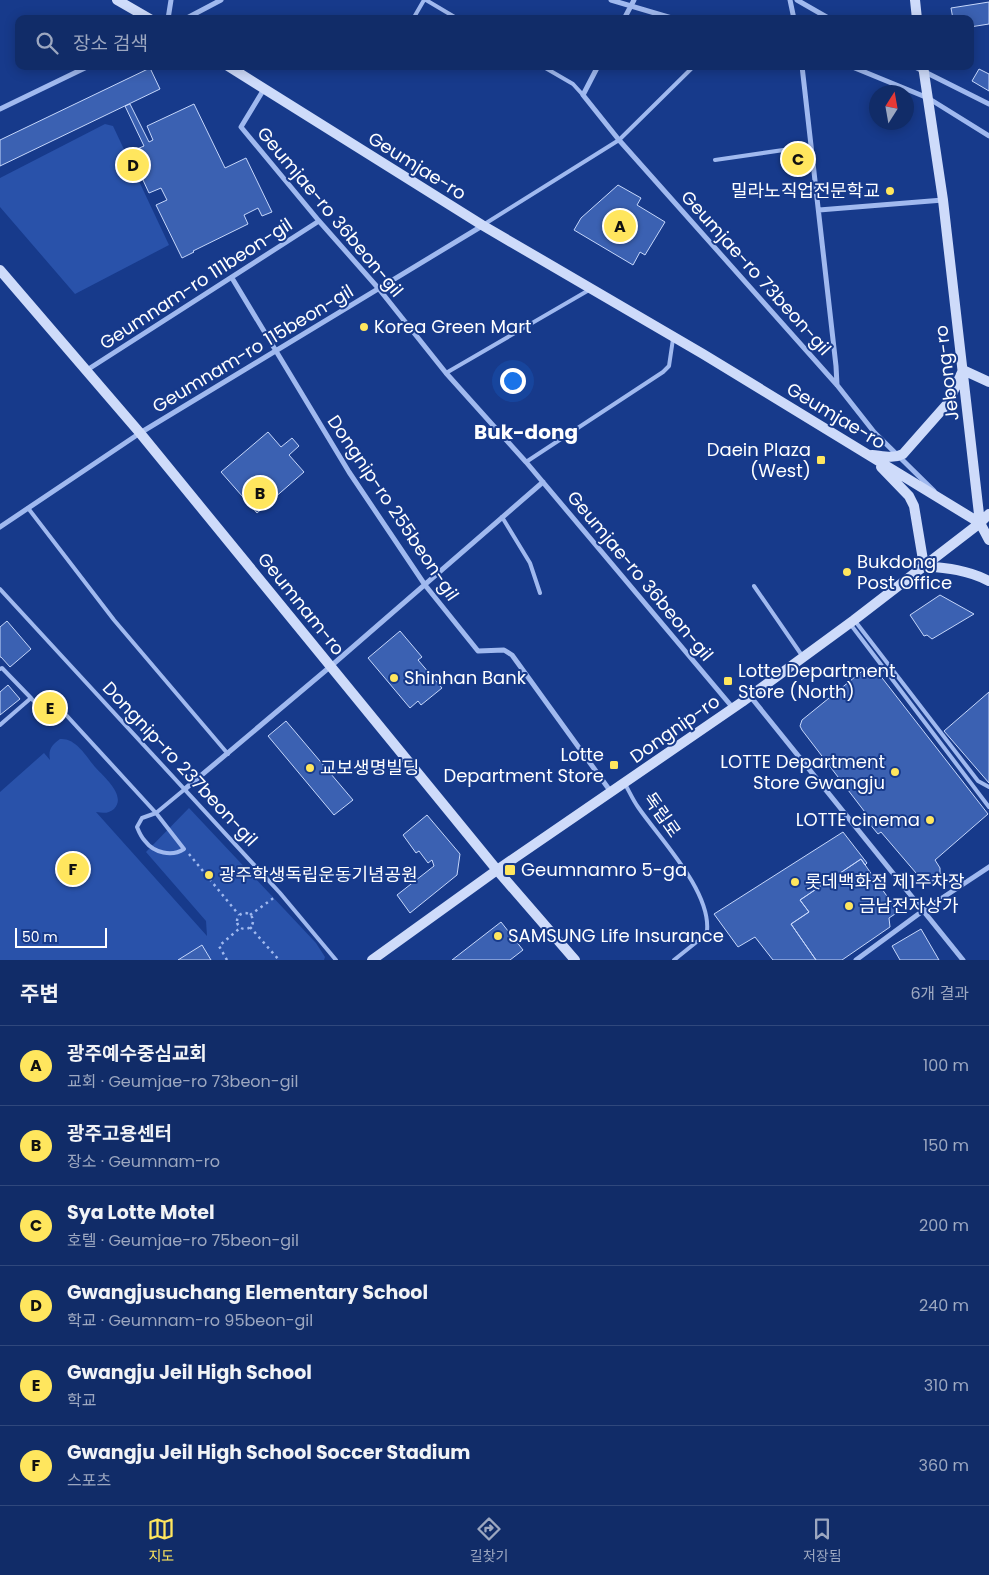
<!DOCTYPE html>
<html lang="ko">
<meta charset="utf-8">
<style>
:root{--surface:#112c68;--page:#1e3871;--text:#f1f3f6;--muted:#9ca7c0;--line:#30487c;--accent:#ffe65e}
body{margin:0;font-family:Poppins,"Noto Sans KR",sans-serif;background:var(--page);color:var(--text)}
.compass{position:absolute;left:869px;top:85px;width:45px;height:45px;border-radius:50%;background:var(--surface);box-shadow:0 2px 12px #0003;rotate:11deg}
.scale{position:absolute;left:15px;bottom:12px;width:92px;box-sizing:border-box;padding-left:5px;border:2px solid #fff;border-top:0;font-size:14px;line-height:18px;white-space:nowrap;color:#fff;-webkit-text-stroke:4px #173a8b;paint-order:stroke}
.you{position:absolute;left:512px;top:380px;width:18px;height:18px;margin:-12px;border:4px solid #fff;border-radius:50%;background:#1a73e8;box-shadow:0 0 0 8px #1a73e833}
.badge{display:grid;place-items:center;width:32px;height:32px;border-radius:50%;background:var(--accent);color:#111;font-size:16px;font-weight:700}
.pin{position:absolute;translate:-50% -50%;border:2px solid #fff;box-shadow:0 1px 5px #0006}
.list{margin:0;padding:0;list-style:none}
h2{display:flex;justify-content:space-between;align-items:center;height:65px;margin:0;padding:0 20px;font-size:21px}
h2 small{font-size:16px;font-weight:400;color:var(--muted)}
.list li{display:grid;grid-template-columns:32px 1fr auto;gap:15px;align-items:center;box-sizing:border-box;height:80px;padding:0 20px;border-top:1px solid var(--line)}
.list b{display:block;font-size:19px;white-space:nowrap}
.list p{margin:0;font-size:16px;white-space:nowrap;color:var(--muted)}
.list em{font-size:16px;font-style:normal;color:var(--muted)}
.icon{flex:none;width:28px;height:28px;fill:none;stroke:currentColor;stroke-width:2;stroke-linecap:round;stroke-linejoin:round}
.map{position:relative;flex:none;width:989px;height:960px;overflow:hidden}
.search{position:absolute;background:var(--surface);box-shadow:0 2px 12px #0003;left:15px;right:15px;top:15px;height:55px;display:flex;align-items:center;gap:12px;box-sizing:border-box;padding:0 18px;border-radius:10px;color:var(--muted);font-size:19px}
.sheet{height:545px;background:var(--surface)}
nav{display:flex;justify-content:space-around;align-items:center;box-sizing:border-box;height:70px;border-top:1px solid var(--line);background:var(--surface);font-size:14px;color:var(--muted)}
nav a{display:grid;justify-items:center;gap:2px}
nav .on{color:var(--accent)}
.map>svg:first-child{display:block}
.park{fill:#2952aa}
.building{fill:#3b61b2;stroke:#c6d7fb}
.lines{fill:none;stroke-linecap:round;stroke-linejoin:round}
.path{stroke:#a0b9ef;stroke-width:2.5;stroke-dasharray:2.5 4;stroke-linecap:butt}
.lane{stroke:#a0b9ef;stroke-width:4}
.street{stroke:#a0b9ef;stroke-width:5}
.secondary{stroke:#cedbfa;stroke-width:10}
.poi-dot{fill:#ffe65e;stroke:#173a8b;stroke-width:2}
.labels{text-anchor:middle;stroke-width:4;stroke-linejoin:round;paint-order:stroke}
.street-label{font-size:18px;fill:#fff;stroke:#173a8b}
.poi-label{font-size:18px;fill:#fff;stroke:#173a8b;text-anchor:start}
.quarter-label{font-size:20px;font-weight:bold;fill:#fff;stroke:#173a8b}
</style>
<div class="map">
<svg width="989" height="960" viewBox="0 0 989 960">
<rect width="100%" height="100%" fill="#173a8b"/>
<path class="park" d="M 105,124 L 113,126 L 169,245 L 75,294 L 0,207 L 0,178 Z
M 60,739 C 66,739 70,740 75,744 C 83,750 89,760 95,767 C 104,777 127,796 114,809 C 108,814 103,813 96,812 L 207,936 L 206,921 L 146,852 L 189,808 L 316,943 L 325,957 L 324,960 L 0,960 L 0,792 L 44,753 L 50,760 C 48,749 52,745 60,739 Z"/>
<path class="building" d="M 989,2 L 989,24 L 970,27 L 970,19 L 953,19 L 951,8 Z
M 150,68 L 160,89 L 0,166 L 0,140 Z
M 979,69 L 989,74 L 989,91 L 972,81 Z
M 130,104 L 149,142 L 153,140 L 147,126 L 194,104 L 225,168 L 246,158 L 272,212 L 262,216 L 258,208 L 244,215 L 248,224 L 193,251 L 194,252 L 182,258 L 156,205 L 167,200 L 161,188 L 149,193 L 130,152 L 144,146 L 125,106 Z
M 618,185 L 641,198 L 637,205 L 665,222 L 645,255 L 640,252 L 633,265 L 574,230 L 581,218 Z
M 268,432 L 281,447 L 292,438 L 299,446 L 289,455 L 304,472 L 257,513 L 221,472 Z
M 940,595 L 974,614 L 932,639 L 927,635 L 924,636 L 910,615 Z
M 7,621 L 31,649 L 10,667 L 1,657 L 0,657 L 0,627 Z
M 400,631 L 422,657 L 418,660 L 442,688 L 421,705 L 418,701 L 410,708 L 368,658 Z
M 866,668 L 875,669 L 879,674 L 988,814 L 935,860 L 940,868 L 940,875 L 937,879 L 932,881 L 925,882 L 922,880 L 881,832 L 878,834 L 868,822 L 871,820 L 802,730 L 800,726 L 802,720 Z
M 8,685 L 20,699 L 0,715 L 0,692 Z
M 989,692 L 989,783 L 944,731 Z
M 286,721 L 353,800 L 334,815 L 268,736 Z
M 427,815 L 460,854 L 457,875 L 410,913 L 397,895 L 434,866 L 432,860 L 428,863 L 419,851 L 416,853 L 403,835 Z
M 843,832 L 867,863 L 865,865 L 861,859 L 800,900 L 809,912 L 791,924 L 816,960 L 773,960 L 755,937 L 738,947 L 714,914 Z
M 861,859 L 898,912 L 889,918 L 890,927 L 842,960 L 816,960 L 791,924 L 809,912 L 800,900 Z
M 501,922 L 523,950 L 510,960 L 452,960 Z
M 921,929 L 939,960 L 900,960 L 892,946 Z
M 202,945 L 211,960 L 178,960 Z"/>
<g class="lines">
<path class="path" d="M 189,854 L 239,915
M237 921a8 8 0 1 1 16 0a8 8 0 1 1-16 0Z
M 250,915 L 275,897
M 250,927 L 279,960
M 227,960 L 219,946 L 240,928"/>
<path class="lane" d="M 426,0 L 458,19
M 413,19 L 424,0
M 542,66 L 573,84 L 583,95
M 715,160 L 811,146
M 483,225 L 619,140 L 694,66
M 446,373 L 589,290
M 526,462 L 663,372 L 669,366 L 673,339
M 28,508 L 114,620 L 228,754
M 502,517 L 530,563 L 540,593
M 754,586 L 803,657
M 0,589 L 280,893 L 336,960
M 855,621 L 978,781 L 989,787
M 851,625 L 989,807
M 0,669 L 2,668 L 31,698
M 0,725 L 31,698 L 45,714 L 57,705 L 156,813 L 185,789
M 625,784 C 629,791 633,800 638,807 C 660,839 711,891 707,931 L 699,940 L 674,960
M 156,813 L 184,849 C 172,857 154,853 145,841 C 141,837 139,832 137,827 L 142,818 Z"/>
<path class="street" d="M 611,0 L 675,19
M 790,0 L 794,19
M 797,0 L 830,19
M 168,19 L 171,0
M 185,19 L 221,0
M 624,19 L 634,0
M 598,66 L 583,95 L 619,140 L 837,385 L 874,432 L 934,491
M 802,66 L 836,366 L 837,385
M 850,66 L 928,98 L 989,136
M 913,66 L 989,104
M 264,89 L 241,127 L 319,221 L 379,289 L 446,373 L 526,462 L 733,708
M 0,109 L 89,66
M 819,210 L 943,200
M 232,278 L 349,472 L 425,585 L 478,651 L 504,650 L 512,655 L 611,792
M 87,370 L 319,221
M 0,527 L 140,433 L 482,226
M 750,696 L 963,960
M 185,789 L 331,666 L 543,482
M 856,960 L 924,910 L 989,867"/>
<path class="secondary" d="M 117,0 L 150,19
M 915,0 L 917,19
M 228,66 L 482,225 L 703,354 L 980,523
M 923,66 L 943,200 L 980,523 L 989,540
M 0,270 L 140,433 L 497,870 L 575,960
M 872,455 C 883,456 893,459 903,454 L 948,403 L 963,370 L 989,382
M 881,467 L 909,496 L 914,506 L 924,566 C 947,568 968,570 989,581
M 372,960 L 497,870 L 742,702 L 854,620 L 980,523 L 989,514"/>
</g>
<g class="poi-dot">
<circle cx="890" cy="191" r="5"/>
<circle cx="364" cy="327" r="5"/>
<rect x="816" y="455" width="10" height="10" rx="2.5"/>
<circle cx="847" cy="572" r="5"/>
<circle cx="394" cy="678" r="5"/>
<rect x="723" y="676" width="10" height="10" rx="2.5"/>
<rect x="609" y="760" width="10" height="10" rx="2.5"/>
<circle cx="310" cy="768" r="5"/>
<circle cx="895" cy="772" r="5"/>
<circle cx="930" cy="820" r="5"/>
<rect x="504" y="864" width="12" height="12" rx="2.5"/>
<circle cx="209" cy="875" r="5"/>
<circle cx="795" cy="882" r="5"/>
<circle cx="849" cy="906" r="5"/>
<circle cx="498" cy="936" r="5"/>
</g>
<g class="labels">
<g class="street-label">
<text transform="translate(417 166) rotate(32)" y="6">Geumjae-ro</text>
<text transform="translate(330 212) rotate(50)" y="6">Geumjae-ro 36beon-gil</text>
<text transform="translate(756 273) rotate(48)" y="6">Geumjae-ro 73beon-gil</text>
<text transform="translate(196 284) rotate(-33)" y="6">Geumnam-ro 111beon-gil</text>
<text transform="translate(253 349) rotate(-31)" y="6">Geumnam-ro 115beon-gil</text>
<text transform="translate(947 373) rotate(-97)" y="6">Jebong-ro</text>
<text transform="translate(836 416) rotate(31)" y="6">Geumjae-ro</text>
<text transform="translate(393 508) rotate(56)" y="6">Dongnip-ro 255beon-gil</text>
<text transform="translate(640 576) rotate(50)" y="6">Geumjae-ro 36beon-gil</text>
<text transform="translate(301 604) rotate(51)" y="6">Geumnam-ro</text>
<text transform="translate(675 729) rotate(-35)" y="6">Dongnip-ro</text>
<text transform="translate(180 764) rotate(47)" y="6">Dongnip-ro 237beon-gil</text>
<text transform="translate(662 815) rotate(55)" y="6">독립로</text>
</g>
<g class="poi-label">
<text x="880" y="197" text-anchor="end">밀라노직업전문학교</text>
<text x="374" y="333">Korea Green Mart</text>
<text x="811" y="456" text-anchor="end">Daein Plaza<tspan x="811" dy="21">(West)</tspan></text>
<text x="857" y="568">Bukdong<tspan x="857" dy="21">Post Office</tspan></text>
<text x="738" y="677">Lotte Department<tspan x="738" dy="21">Store (North)</tspan></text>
<text x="404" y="684">Shinhan Bank</text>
<text x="604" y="761" text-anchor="end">Lotte<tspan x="604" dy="21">Department Store</tspan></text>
<text x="885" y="768" text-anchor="end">LOTTE Department<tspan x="885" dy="21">Store Gwangju</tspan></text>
<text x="320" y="774">교보생명빌딩</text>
<text x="920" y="826" text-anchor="end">LOTTE cinema</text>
<text x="521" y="876">Geumnamro 5-ga</text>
<text x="219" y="881">광주학생독립운동기념공원</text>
<text x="805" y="888">롯데백화점 제1주차장</text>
<text x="859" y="912">금남전자상가</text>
<text x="508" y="942">SAMSUNG Life Insurance</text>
</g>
<g class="quarter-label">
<text x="526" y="439">Buk-dong</text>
</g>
</g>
</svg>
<svg class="compass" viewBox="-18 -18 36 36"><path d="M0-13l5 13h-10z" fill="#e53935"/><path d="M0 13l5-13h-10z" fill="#9ca7c0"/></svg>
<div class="scale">50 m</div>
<div class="you"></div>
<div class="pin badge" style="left:620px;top:226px">A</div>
<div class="pin badge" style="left:260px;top:493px">B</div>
<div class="pin badge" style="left:798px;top:159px">C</div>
<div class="pin badge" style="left:133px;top:165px">D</div>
<div class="pin badge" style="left:50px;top:708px">E</div>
<div class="pin badge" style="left:73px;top:869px">F</div>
<div class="search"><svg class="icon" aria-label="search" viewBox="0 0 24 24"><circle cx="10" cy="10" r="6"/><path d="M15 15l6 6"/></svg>장소 검색</div>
</div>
<section class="sheet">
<h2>주변<small>6개 결과</small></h2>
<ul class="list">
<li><span class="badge">A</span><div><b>광주예수중심교회</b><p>교회 · Geumjae-ro 73beon-gil</p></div><em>100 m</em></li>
<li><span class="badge">B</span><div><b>광주고용센터</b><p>장소 · Geumnam-ro</p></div><em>150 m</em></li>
<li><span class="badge">C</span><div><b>Sya Lotte Motel</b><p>호텔 · Geumjae-ro 75beon-gil</p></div><em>200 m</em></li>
<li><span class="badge">D</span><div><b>Gwangjusuchang Elementary School</b><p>학교 · Geumnam-ro 95beon-gil</p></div><em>240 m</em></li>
<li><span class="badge">E</span><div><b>Gwangju Jeil High School</b><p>학교</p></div><em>310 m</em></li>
<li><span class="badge">F</span><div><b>Gwangju Jeil High School Soccer Stadium</b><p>스포츠</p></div><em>360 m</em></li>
</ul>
</section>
<nav>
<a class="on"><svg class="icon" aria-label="map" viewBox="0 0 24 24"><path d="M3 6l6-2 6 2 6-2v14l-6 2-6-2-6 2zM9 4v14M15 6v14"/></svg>지도</a>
<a><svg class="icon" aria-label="directions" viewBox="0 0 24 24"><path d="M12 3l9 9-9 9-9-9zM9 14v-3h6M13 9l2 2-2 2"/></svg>길찾기</a>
<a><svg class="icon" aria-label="saved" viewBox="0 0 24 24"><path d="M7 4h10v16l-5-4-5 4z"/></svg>저장됨</a>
</nav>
